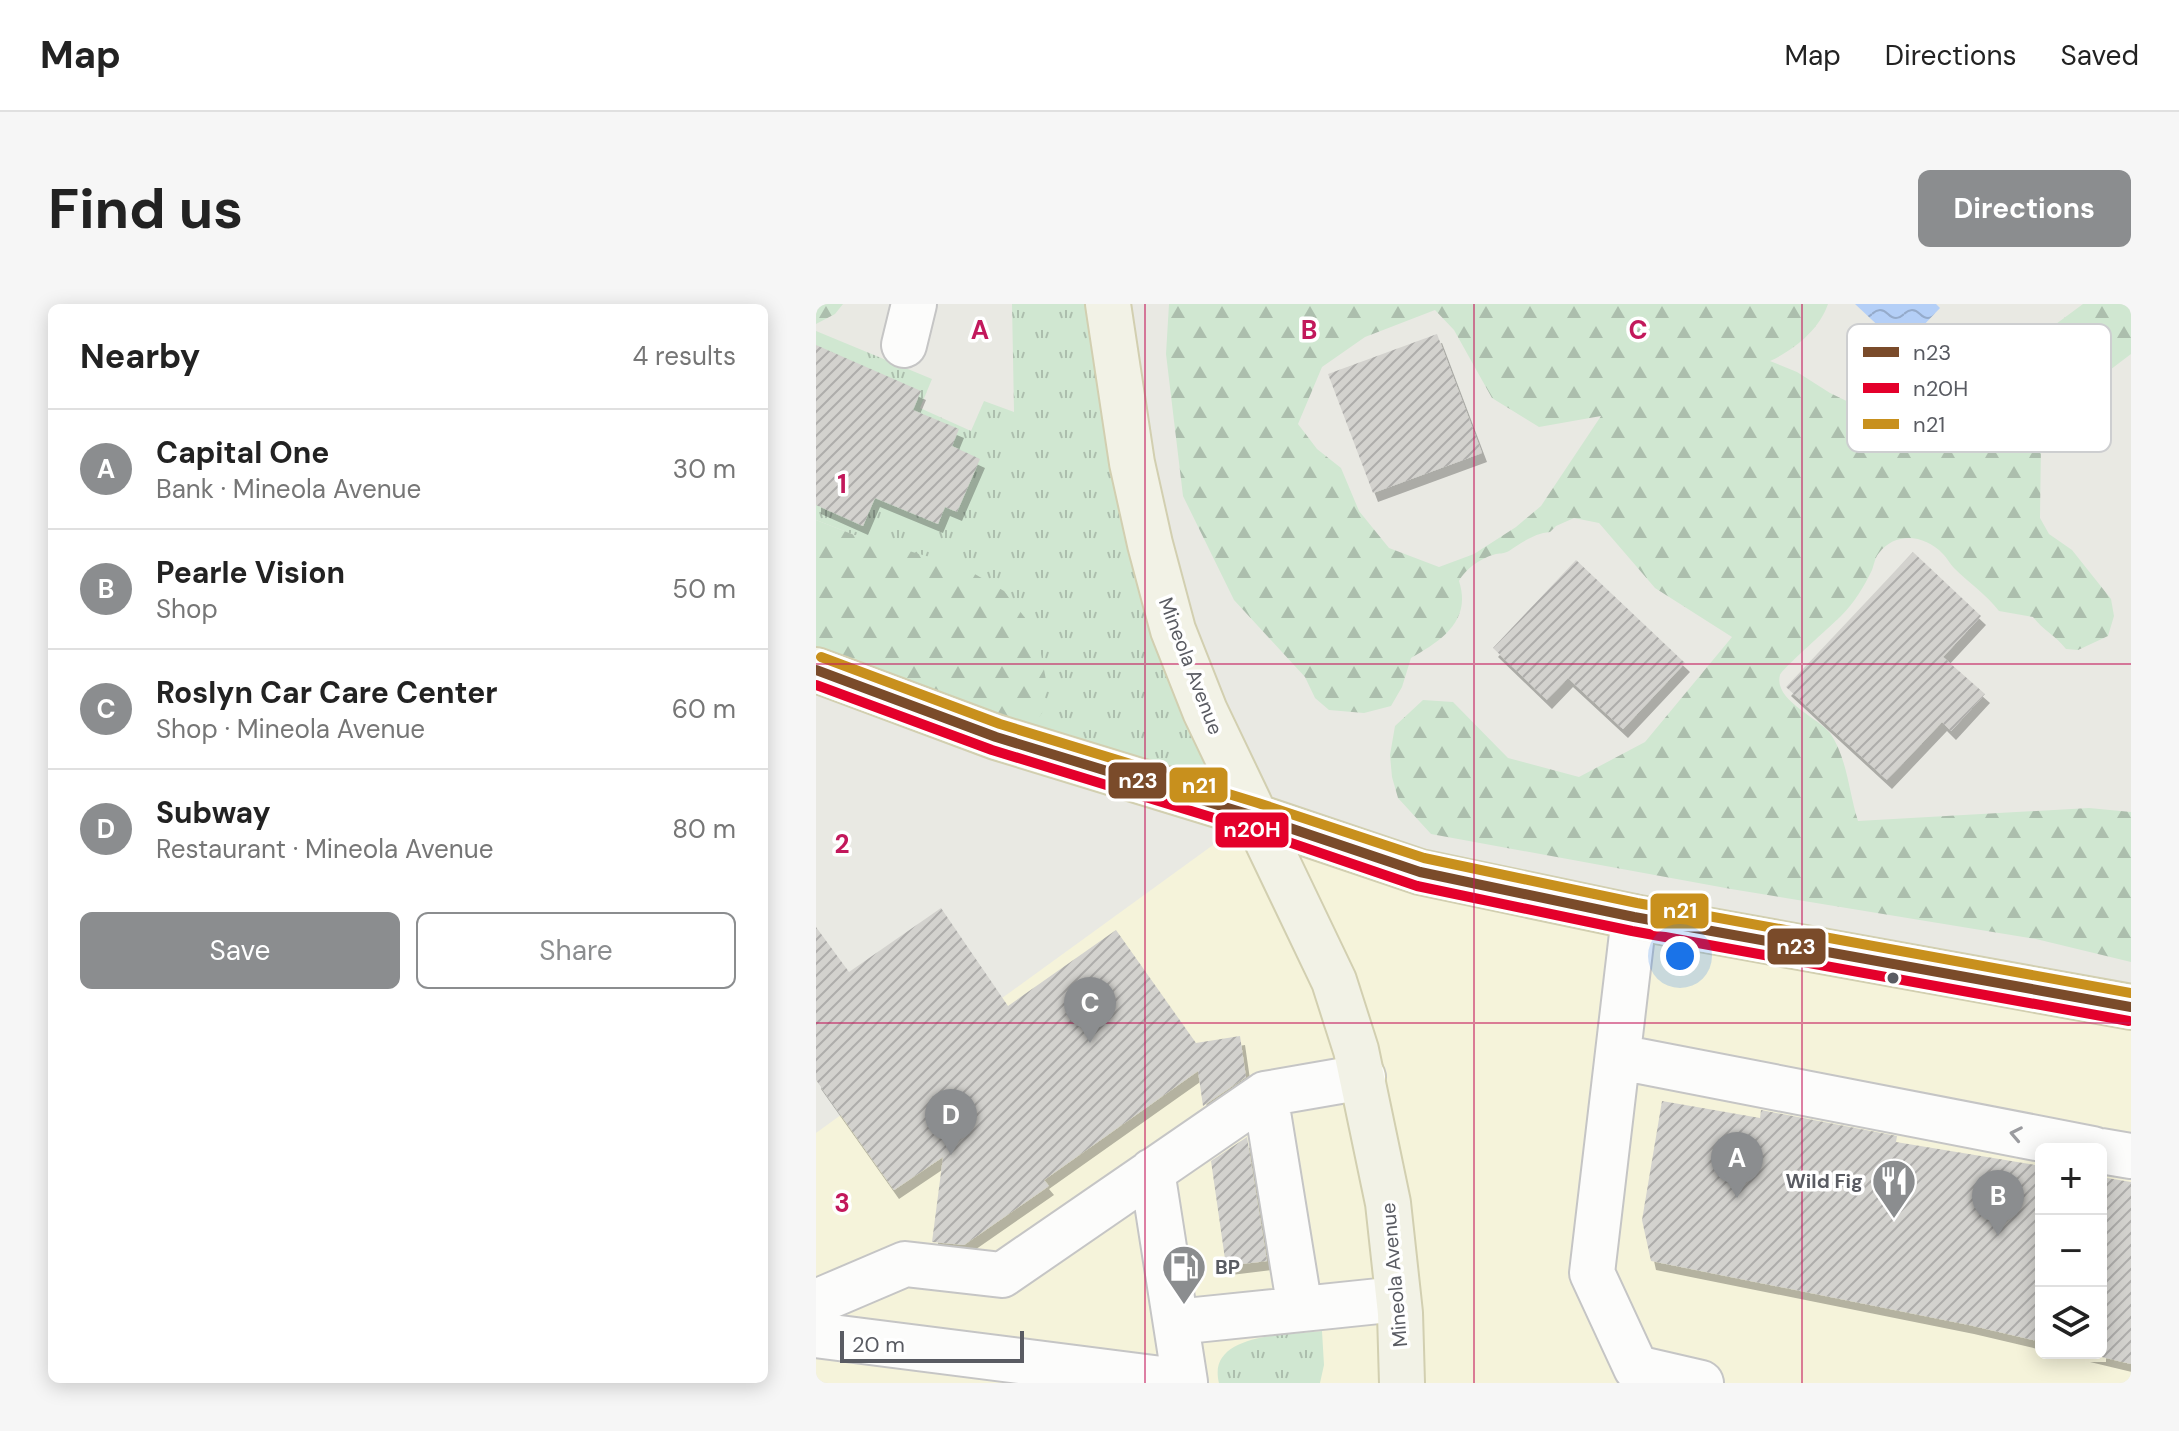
<!DOCTYPE html>
<meta charset="utf-8">
<style>
:root{--surface:#fff;--page:#f6f6f6;--text:#222;--muted:#767676;--line:#e0e0e0;--accent:#8b8d8f}
body{margin:0;font-family:"DM Sans",sans-serif;background:var(--page);color:var(--text)}
.controls{position:absolute;right:24px;bottom:24px;display:grid;overflow:hidden;border-radius:12px;box-shadow:0 4px 20px #0003}
.controls button{width:72px;height:72px;display:grid;place-items:center;padding:0;border:0;border-bottom:2px solid var(--line);background:var(--surface);color:var(--text);font:40px sans-serif}
.scale{position:absolute;left:24px;bottom:20px;width:184px;box-sizing:border-box;padding-left:8px;border:4px solid #595b62;border-top:0;font-size:22px;line-height:28px;white-space:nowrap;color:#595b62;-webkit-text-stroke:6px #fff;paint-order:stroke}
.you{position:absolute;left:864px;top:652px;width:28px;height:28px;margin:-20px;border:6px solid #fff;border-radius:50%;background:#1a73e8;box-shadow:0 0 0 12px #1a73e833}
.badge{display:grid;place-items:center;width:52px;height:52px;border-radius:50%;background:var(--accent);color:#fff;font-size:26px;font-weight:700}
.pin{position:absolute;translate:-50% -66px;filter:drop-shadow(0 2px 4px #0008)}
.pin::after{content:'';position:absolute;top:42px;width:28px;height:24px;background:inherit;clip-path:polygon(0 0,100% 0,50% 100%)}
.list{margin:0;padding:0;list-style:none}
h2{display:flex;justify-content:space-between;align-items:center;height:104px;margin:0;padding:0 32px;font-size:34px}
h2 small{font-size:26px;font-weight:400;color:var(--muted)}
.list li{display:grid;grid-template-columns:52px 1fr auto;gap:24px;align-items:center;box-sizing:border-box;height:120px;padding:0 32px;border-top:2px solid var(--line)}
.list b{display:block;font-size:30px;white-space:nowrap}
.list p{margin:0;font-size:26px;white-space:nowrap;color:var(--muted)}
.list em{font-size:26px;font-style:normal;color:var(--muted)}
.actions{display:flex;gap:16px;padding:24px 32px}
.actions a{flex:1;padding:18px 0;border:2px solid var(--accent);border-radius:12px;text-align:center;font-size:28px;color:var(--accent)}
.actions .main{background:var(--accent);color:#fff}
.icon{flex:none;width:44px;height:44px;fill:none;stroke:currentColor;stroke-width:2;stroke-linecap:round;stroke-linejoin:round}
.map{position:relative;flex:none;width:1315px;height:1079px;overflow:hidden;border-radius:12px}
header{display:flex;align-items:center;gap:48px;box-sizing:border-box;height:112px;padding:0 40px;background:var(--surface);border-bottom:2px solid var(--line)}
header strong{font-size:38px}
nav{display:flex;gap:44px;margin-inline-start:auto;font-size:28px}
.intro{display:flex;align-items:center;justify-content:space-between;box-sizing:border-box;height:192px;padding:0 48px}
h1{margin:0;font-size:56px}
.button{padding:20px 36px;border-radius:12px;background:var(--accent);color:#fff;font-size:28px;font-weight:700}
main{display:flex;gap:48px;padding:0 48px}
aside{flex:1;background:var(--surface);border-radius:12px;box-shadow:0 4px 20px #0003}
.map>svg:first-child{display:block}
.commercial{fill:#f5f3da;fill-rule:evenodd}
.grass{fill:url(#grass-tufts)}
.forest{fill:url(#forest-firs);fill-rule:evenodd}
.water{fill:url(#water-waves)}
.building{fill:url(#building-hatch);filter:url(#shadow)}
.lines{fill:none;stroke-linecap:round;stroke-linejoin:round}
.minor-casing{stroke:#c5c5c5;stroke-width:48}
.major-casing{stroke:#d2cfb0;stroke-width:48}
.minor{stroke:#fcfcfb;stroke-width:44}
.major{stroke:#f2f2e6;stroke-width:44}
.bus-1-casing{stroke:#fff;stroke-width:16}
.bus-2-casing{stroke:#fff;stroke-width:16}
.bus-3-casing{stroke:#fff;stroke-width:16}
.bus-1{stroke:#7a4b2a;stroke-width:10}
.bus-2{stroke:#e4002b;stroke-width:10}
.bus-3{stroke:#c8901d;stroke-width:10}
.oneway{stroke:#9a9b9f}
.grid{fill:none;stroke:#c2185b;stroke-width:2;stroke-opacity:0.55}
.bus-dot{fill:#595b62;stroke:#fff;stroke-width:3}
.labels{text-anchor:middle;stroke-width:7;stroke-linejoin:round;paint-order:stroke}
.street-label{font-size:20px;fill:#595b62;stroke:#fff}
.poi-label{font-size:20px;font-weight:bold;fill:#595b62;stroke:#fff;text-anchor:end}
.key{fill:#fff;stroke:#cdced0;stroke-width:2}
.key-label{font-size:22px;fill:#595b62}
.grid-label{font-size:26px;text-anchor:middle;font-weight:bold;fill:#c2185b;stroke:#fff;stroke-width:7;stroke-linejoin:round;paint-order:stroke}
.line-badge{stroke:#fff;stroke-width:3}
.badge-label{font-size:22px;text-anchor:middle;font-weight:bold;fill:#fff}
</style>
<header>
<strong>Map</strong>
<nav><a>Map</a><a>Directions</a><a>Saved</a></nav>
</header>
<div class="intro"><h1>Find us</h1><a class="button">Directions</a></div>
<main>
<aside>
<h2>Nearby<small>4 results</small></h2>
<ul class="list">
<li><span class="badge">A</span><div><b>Capital One</b><p>Bank · Mineola Avenue</p></div><em>30 m</em></li>
<li><span class="badge">B</span><div><b>Pearle Vision</b><p>Shop</p></div><em>50 m</em></li>
<li><span class="badge">C</span><div><b>Roslyn Car Care Center</b><p>Shop · Mineola Avenue</p></div><em>60 m</em></li>
<li><span class="badge">D</span><div><b>Subway</b><p>Restaurant · Mineola Avenue</p></div><em>80 m</em></li>
</ul>
<div class="actions"><a class="main">Save</a><a>Share</a></div>
</aside>
<div class="map">
<svg width="1315" height="1079" viewBox="0 0 1315 1079">
<defs>
<pattern id="grass-tufts" width="24" height="20" patternUnits="userSpaceOnUse" patternTransform="scale(2)"><rect width="24" height="20" fill="#d0e7d1"/><path d="M3 7l-1-3M5 7V3M7 7l1-3M15 17l-1-3M17 17v-4M19 17l1-3" fill="none" stroke="#acbead"/></pattern>
<pattern id="forest-firs" width="22" height="20" patternUnits="userSpaceOnUse" patternTransform="scale(2)"><rect width="22" height="20" fill="#d0e7d1"/><path d="M5 1l3.5 6h-7zM16 11l3.5 6h-7z" fill="#acbead"/></pattern>
<pattern id="water-waves" width="16" height="10" patternUnits="userSpaceOnUse" patternTransform="scale(2)"><rect width="16" height="10" fill="#b4cff7"/><path d="M0 5q4-4 8 0t8 0" fill="none" stroke="#95abcb"/></pattern>
<pattern id="building-hatch" width="6" height="6" patternUnits="userSpaceOnUse" patternTransform="scale(2)"><rect width="6" height="6" fill="#d3d2ce"/><path d="M-1 1l2-2M0 6l6-6M5 7l2-2" fill="none" stroke="#aeadab"/></pattern>
<filter id="shadow"><feDropShadow dx="5" dy="9" stdDeviation="0" flood-color="#0004"/></filter>
</defs>
<rect width="100%" height="100%" fill="#e9e9e3"/>
<path class="commercial" d="M 437,512 L 1315,702 L 1315,1079 L 0,1079 L 0,829 ZM 1225,845 L 1285,845 L 1285,1049 L 1225,1049 Z"/>
<path class="grass" d="M 196,0 L 292,0 L 316,159 L 437,512 L 180,433 L 41,232 L 0,216 L 0,27 L 116,75 L 104,104 L 155,127 L 168,97 L 198,108 Z
M 506,1027 L 508,1061 L 504,1079 L 403,1079 C 390,1028 474,1031 506,1027 Z"/>
<path class="forest" d="M 0,0 L 27,0 L 19,10 L 0,20 Z
M 353,0 L 1012,0 C 1003,26 978,46 954,57 L 981,68 L 1014,89 L 1105,133 L 1190,57 L 1267,0 L 1315,0 L 1315,50 L 1236,110 L 1225,140 L 1224,214 L 1233,230 L 1256,246 L 1295,295 L 1298,312 L 1292,332 L 1262,346 L 1250,345 C 1240,332 1227,326 1217,313 L 1183,307 C 1170,290 1153,279 1138,264 C 1134,260 1131,254 1127,250 C 1109,231 1080,227 1063,249 C 1059,253 1058,261 1056,266 C 1048,283 1038,299 1025,312 C 1016,321 966,365 964,371 C 957,396 1003,414 1014,429 C 1031,453 1033,489 1042,517 L 1273,504 L 1315,508 L 1315,658 L 1220,635 L 915,585 L 615,530 L 582,494 L 576,473 L 574,451 L 579,422 L 607,396 L 637,398 L 692,454 L 763,473 L 829,438 L 916,333 L 839,284 L 783,219 L 758,214 L 740,222 L 734,228 C 719,229 705,239 693,247 C 687,250 686,249 680,250 C 667,253 650,264 643,277 C 656,317 625,337 595,354 L 586,383 L 575,402 L 548,409 L 513,406 L 499,394 L 489,373 L 418,296 L 367,192 L 350,50 ZM 619,6 L 638,26 L 676,94 L 723,123 L 785,112 L 725,202 L 700,223 L 658,250 L 623,263 L 573,244 L 543,207 L 525,164 L 501,145 L 482,120 L 506,63 L 549,33 Z
M 0,216 L 41,232 L 145,262 L 188,287 L 221,329 L 230,376 L 226,409 L 207,434 L 0,366 Z"/>
<path class="water" d="M 1039,0 L 1120,0 L 1124,4 L 1086,44 Z"/>
<path class="building" d="M 621,30 L 666,149 L 557,189 L 512,70 Z
M 0,41 L 105,87 L 97,106 L 143,125 L 136,142 L 164,155 L 141,208 L 129,203 L 122,220 L 59,194 L 47,222 L 0,201 Z
M 1097,248 L 1165,312 L 1127,353 L 1169,390 L 1135,427 L 1126,418 L 1071,476 L 970,383 Z
M 760,256 L 869,359 L 807,425 L 752,374 L 731,396 L 677,344 Z
M 125,604 L 192,702 L 300,626 L 380,739 L 424,732 L 430,773 L 387,802 L 382,767 L 228,876 L 233,882 L 148,941 L 116,938 L 127,853 L 78,886 L 0,776 L 0,623 L 33,668 Z
M 846,797 L 944,814 L 945,806 L 1081,832 L 1080,838 L 1225,862 L 1225,1038 L 1153,1021 L 835,957 L 826,916 Z
M 431,833 L 451,957 L 410,962 L 395,857 Z
M 1285,873 L 1315,878 L 1315,1060 L 1269,1049 L 1285,1049 Z"/>
<g class="lines">
<g class="minor-casing">
<path id="minor" d="M 88,41 L 98,0
M 818,613 L 776,969 L 820,1064 L 885,1079
M 803,753 L 1277,845
M 449,790 L 484,1005
M 1285,847 L 1315,852
M 0,998 L 89,960 L 186,971 L 449,790 L 547,773
M 360,1018 L 582,995
M 0,1031 L 369,1078 L 336,867"/>
</g>
<g class="major-casing">
<path id="major" d="M 292,0 L 316,159 L 334,240 L 357,326 L 389,407 L 518,677 L 540,746 L 572,899 L 584,1009 L 586,1079
M 0,366 L 180,433 L 438,512 L 604,568 L 818,613 L 1315,703"/>
</g>
<use href="#minor" class="minor"/>
<use href="#major" class="major"/>
<g class="bus-1-casing">
<path id="bus-1" d="M 0,366 L 180,433 L 438,512 L 604,568 L 818,613 L 1315,703"/>
</g>
<g class="bus-2-casing">
<path id="bus-2" d="M 0,381 L 176,446 L 434,525 L 601,582 L 816,627 L 1313,717"/>
</g>
<g class="bus-3-casing">
<path id="bus-3" d="M 5,353 L 184,420 L 442,499 L 608,554 L 821,599 L 1315,689"/>
</g>
<use href="#bus-1" class="bus-1"/>
<use href="#bus-2" class="bus-2"/>
<use href="#bus-3" class="bus-3"/>
</g>
<defs><path id="oneway-chevron" d="M-2-3.5L2.5 0L-2 3.5" fill="none" stroke-width="1.6" stroke-linecap="round" stroke-linejoin="round" transform="scale(2)"/></defs>
<use class="oneway" href="#oneway-chevron" transform="translate(1200 830) rotate(-169)"/>
<path class="grid" d="M 329,0 L 329,1079M 658,0 L 658,1079M 986,0 L 986,1079M 0,360 L 1315,360M 0,719 L 1315,719"/>
<defs>
<g id="restaurant-pin" transform="scale(2.3)"><path d="M0 17L-7.5 6A9.5 9.5 0 1 1 7.5 6Z" fill="#8b8d8f" stroke="#fff"/><path d="M-5-6h1v4h1v-4h1v4h1v-4h1v5L-1.5 .5V6h-2V.5L-5-1ZM5-6V6H3V1.5H1.5Q1.5-4 5-6Z" fill="#fff"/></g>
<g id="fuel-pin" transform="scale(2.3)"><path d="M0 17L-7.5 6A9.5 9.5 0 1 1 7.5 6Z" fill="#8b8d8f" stroke="#fff"/><path d="M-5.5-6h7V0h2V4h1.3V-2.5L3-4.5l.8-.8L6-3V5H2.5V1h-1V6h-7ZM-4.2-4.7v3.2H.2V-4.7Z" fill="#fff"/></g>
</defs>
<g fill-rule="evenodd">
<use href="#restaurant-pin" x="1078" y="877"/>
<use href="#fuel-pin" x="368" y="963"/>
</g>
<circle class="bus-dot" cx="1077" cy="674" r="7"/>
<g class="labels">
<g class="street-label">
<text transform="translate(375 362) rotate(69)" y="7">Mineola Avenue</text>
<text transform="translate(578 971) rotate(-95)" y="7">Mineola Avenue</text>
</g>
<g class="poi-label">
<text x="1047" y="884">Wild Fig</text>
<text x="399" y="970" text-anchor="start">BP</text>
</g>
</g>
<rect x="1031" y="20" width="264" height="128" rx="12" class="key"/>
<rect x="1047" y="43" width="36" height="10" fill="#7a4b2a"/>
<rect x="1047" y="79" width="36" height="10" fill="#e4002b"/>
<rect x="1047" y="115" width="36" height="10" fill="#c8901d"/>
<g class="key-label">
<text x="1097" y="56">n23</text>
<text x="1097" y="92">n20H</text>
<text x="1097" y="128">n21</text>
</g>
<g class="grid-label">
<text x="164" y="35">A</text>
<text x="493" y="35">B</text>
<text x="822" y="35">C</text>
<text x="26" y="189">1</text>
<text x="26" y="549">2</text>
<text x="26" y="908">3</text>
</g>
<g class="line-badge">
<rect x="291" y="457" width="61" height="39" rx="8" fill="#7a4b2a"/>
<rect x="352" y="462" width="61" height="38" rx="8" fill="#c8901d"/>
<rect x="398" y="507" width="76" height="38" rx="8" fill="#e4002b"/>
<rect x="833" y="588" width="61" height="38" rx="8" fill="#c8901d"/>
<rect x="950" y="623" width="61" height="39" rx="8" fill="#7a4b2a"/>
</g>
<g class="badge-label">
<text x="322" y="484">n23</text>
<text x="383" y="489">n21</text>
<text x="436" y="533">n20H</text>
<text x="864" y="614">n21</text>
<text x="980" y="650">n23</text>
</g>
</svg>
<div class="controls">
<button>+</button>
<button>−</button>
<button><svg class="icon" aria-label="layers" viewBox="0 0 24 24"><path d="M12 4l9 5-9 5-9-5zM3 14l9 5 9-5"/></svg></button>
</div>
<div class="scale">20 m</div>
<div class="you"></div>
<div class="pin badge" style="left:921px;top:894px">A</div>
<div class="pin badge" style="left:1182px;top:932px">B</div>
<div class="pin badge" style="left:274px;top:739px">C</div>
<div class="pin badge" style="left:135px;top:851px">D</div>
</div>
</main>
